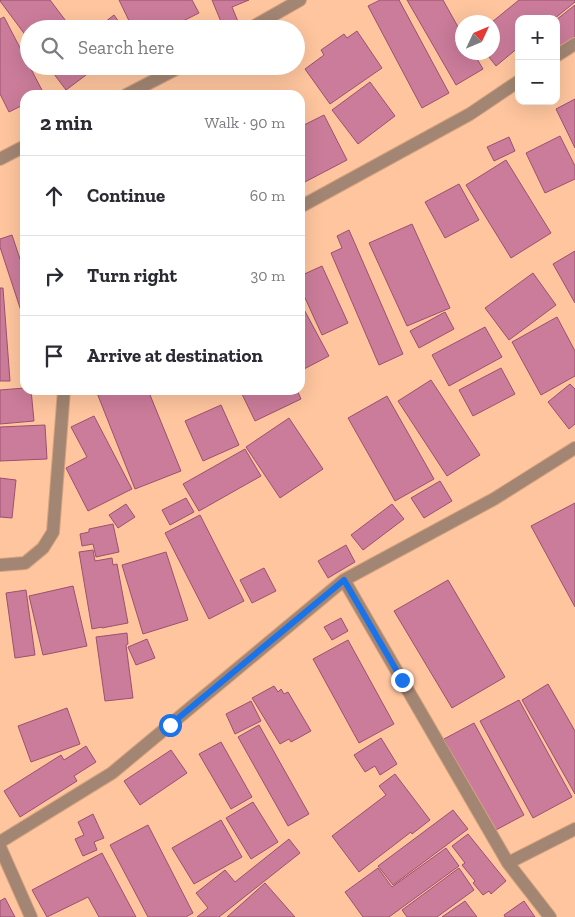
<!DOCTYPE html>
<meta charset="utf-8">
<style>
:root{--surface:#fff;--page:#f2f2f3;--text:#2b2b33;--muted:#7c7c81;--line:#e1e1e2}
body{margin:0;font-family:"Zilla Slab",serif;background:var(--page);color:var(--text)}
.controls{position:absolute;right:15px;top:15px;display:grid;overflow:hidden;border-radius:10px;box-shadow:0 5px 20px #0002}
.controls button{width:45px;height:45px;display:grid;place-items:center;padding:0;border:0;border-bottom:1px solid var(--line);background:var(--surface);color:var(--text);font:25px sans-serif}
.compass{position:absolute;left:455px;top:15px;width:45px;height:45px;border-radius:50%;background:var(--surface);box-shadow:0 5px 20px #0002;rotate:46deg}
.stop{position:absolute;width:15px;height:15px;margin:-11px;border:4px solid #1a73e8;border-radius:50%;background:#fff}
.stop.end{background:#1a73e8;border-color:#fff;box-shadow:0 1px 5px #0008}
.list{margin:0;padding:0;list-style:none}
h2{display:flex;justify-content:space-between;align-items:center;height:65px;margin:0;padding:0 20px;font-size:21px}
h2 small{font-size:16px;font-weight:400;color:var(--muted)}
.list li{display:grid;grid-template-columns:32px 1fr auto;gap:15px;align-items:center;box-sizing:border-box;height:80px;padding:0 20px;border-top:1px solid var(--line)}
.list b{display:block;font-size:19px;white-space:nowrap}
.list em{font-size:16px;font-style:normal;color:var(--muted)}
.icon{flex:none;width:28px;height:28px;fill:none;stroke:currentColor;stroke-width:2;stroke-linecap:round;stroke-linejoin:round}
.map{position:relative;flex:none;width:575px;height:917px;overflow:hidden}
.search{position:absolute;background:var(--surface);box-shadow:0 5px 20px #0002;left:20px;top:20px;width:285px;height:55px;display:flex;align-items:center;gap:12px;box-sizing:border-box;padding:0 18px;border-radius:28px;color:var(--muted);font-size:19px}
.panel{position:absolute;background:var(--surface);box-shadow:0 5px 20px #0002;left:20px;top:90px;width:285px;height:305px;border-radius:15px}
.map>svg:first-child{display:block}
.building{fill:#cb7c9a;stroke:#9b516e}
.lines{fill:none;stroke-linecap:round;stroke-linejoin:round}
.street-casing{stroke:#d5a37f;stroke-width:14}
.street{stroke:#a28572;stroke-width:12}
.route{stroke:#1a73e8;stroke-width:6}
</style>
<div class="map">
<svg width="575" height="917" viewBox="0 0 575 917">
<rect width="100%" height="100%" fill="#fec59e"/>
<path class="building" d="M 1,0 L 50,0 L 72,29 L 29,29 L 29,40 L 0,1 Z
M 119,0 L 192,0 L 199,13 L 167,29 L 133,29 Z
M 212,0 L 249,0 L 232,7 L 239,24 L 229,29 L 224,29 Z
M 380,0 L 399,0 L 449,93 L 422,108 L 368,6 Z
M 407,0 L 443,0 L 462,34 L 462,52 L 473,52 L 483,69 L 456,85 Z
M 519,0 L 575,0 L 575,2 L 554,19 L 519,19 L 519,47 L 496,66 L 485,52 L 492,52 L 492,22 Z
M 575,5 L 575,39 L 556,53 L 556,20 Z
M 114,15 L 124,29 L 96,29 Z
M 4,17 L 44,94 L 25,95 L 25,104 L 9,112 L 0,94 L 0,19 Z
M 357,31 L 382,68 L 330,104 L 305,69 L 324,55 L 321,50 L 344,34 L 347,38 Z
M 48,66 L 98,66 L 66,90 Z
M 370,82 L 395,116 L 358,144 L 332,110 Z
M 575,99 L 575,148 L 556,109 Z
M 324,115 L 347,160 L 301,184 L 300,127 Z
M 560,136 L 575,166 L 575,179 L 545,193 L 526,153 Z
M 509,137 L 515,151 L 494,161 L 487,147 Z
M 506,160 L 551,233 L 511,258 L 466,185 Z
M 459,184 L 479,220 L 445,238 L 425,202 Z
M 412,224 L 450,308 L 407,326 L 369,243 Z
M 349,230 L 403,354 L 379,365 L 331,253 L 342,248 L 337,236 Z
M 12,235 L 21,262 L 25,260 L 25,323 L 0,247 L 0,239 Z
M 575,251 L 575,303 L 553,264 Z
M 322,266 L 348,323 L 322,335 L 300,287 L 300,276 Z
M 533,273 L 556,305 L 509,340 L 485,308 Z
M 0,288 L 3,288 L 10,381 L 0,381 Z
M 300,302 L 329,356 L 304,369 L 300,361 Z
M 445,312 L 454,329 L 419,348 L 410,331 Z
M 557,317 L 575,351 L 575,376 L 541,395 L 512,342 Z
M 485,327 L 502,357 L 449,386 L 432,355 Z
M 501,368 L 515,394 L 473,416 L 459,390 Z
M 431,380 L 480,455 L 447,476 L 398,401 Z
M 570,384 L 575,389 L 575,424 L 569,429 L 548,402 Z
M 25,388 L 25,390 L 31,390 L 34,421 L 0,424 L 0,390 Z
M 105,390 L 148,390 L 181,471 L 135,489 L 97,393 Z
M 240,390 L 297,390 L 301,399 L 255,421 Z
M 387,396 L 434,479 L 395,501 L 348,418 Z
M 221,405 L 239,445 L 203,461 L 185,421 Z
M 94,416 L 132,489 L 88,511 L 66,468 L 87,457 L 71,427 Z
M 289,418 L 323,469 L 280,498 L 246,447 Z
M 45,425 L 47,459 L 0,461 L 0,427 Z
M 245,449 L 261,476 L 199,511 L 183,484 Z
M 0,478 L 16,480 L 12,518 L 0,517 Z
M 440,481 L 452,501 L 424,518 L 411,498 Z
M 186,498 L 194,512 L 170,525 L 162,510 Z
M 575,503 L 575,607 L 531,526 Z
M 126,504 L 135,517 L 118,528 L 109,515 Z
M 392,504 L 404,519 L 363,550 L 351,535 Z
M 200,515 L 244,601 L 209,619 L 165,533 Z
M 113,524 L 119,552 L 96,557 L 93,544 L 82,546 L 80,534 L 89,532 L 89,529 Z
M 346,545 L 355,562 L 328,578 L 318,561 Z
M 93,550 L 95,561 L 112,558 L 113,565 L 117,564 L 128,623 L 102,628 L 102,627 L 92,629 L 79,552 Z
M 166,552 L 188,620 L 143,634 L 122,565 Z
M 264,568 L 276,591 L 252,603 L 240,580 Z
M 448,580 L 505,677 L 452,708 L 394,611 Z
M 73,586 L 87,646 L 43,655 L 29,596 Z
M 26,590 L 35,655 L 15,658 L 6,593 Z
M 341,618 L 348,631 L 332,640 L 324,627 Z
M 127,633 L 128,644 L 126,645 L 133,698 L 105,701 L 96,637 Z
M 147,639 L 155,658 L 136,665 L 128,647 Z
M 348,640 L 394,724 L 359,743 L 313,659 Z
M 548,684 L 575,731 L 575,794 L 522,700 Z
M 274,686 L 278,692 L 281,689 L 284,694 L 288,692 L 311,731 L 291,742 L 289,739 L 280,744 L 252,698 Z
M 519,700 L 572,797 L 533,818 L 480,721 Z
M 251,701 L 261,721 L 235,734 L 226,714 Z
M 67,708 L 80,744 L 31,762 L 18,726 Z
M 474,723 L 524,815 L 494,831 L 444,739 Z
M 259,725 L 309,814 L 288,826 L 238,737 Z
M 381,738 L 397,764 L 380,775 L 375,766 L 365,772 L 354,755 Z
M 221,742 L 252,797 L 231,809 L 199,754 Z
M 86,746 L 96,762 L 74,776 L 77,781 L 20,817 L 4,791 L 61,755 L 64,760 Z
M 171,750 L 187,773 L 140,805 L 124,781 Z
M 395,774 L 430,820 L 412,834 L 411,832 L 359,872 L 332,836 L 386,795 L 379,786 Z
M 253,802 L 278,842 L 251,859 L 226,818 Z
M 453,810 L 468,829 L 393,885 L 378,866 Z
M 93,814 L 104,838 L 94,842 L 97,850 L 83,856 L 75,839 L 84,835 L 78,822 Z
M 221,820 L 242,857 L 194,884 L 172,848 Z
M 148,825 L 193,913 L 186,917 L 148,917 L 110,845 Z
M 468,834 L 506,881 L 491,894 L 489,891 L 483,895 L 473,883 L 475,881 L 462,865 L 465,863 L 452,846 Z
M 289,839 L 300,853 L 219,917 L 197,917 L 208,908 L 196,893 L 225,870 L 235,882 Z
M 446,848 L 459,866 L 389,917 L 363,917 L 345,892 L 378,868 L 392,887 Z
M 102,853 L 136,917 L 99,917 L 88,897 L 47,917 L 32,890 Z
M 459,868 L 474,890 L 437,917 L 407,917 L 402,910 Z
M 265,883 L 295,917 L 227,917 Z
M 5,898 L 15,917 L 0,917 L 0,901 Z
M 465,901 L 477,917 L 442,917 Z
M 524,901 L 535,917 L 505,917 L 504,915 Z"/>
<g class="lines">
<g class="street-casing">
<path id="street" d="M 249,29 L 300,0
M 556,56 L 575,44
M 126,95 L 182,66
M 0,159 L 25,146
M 300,207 L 470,114 L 519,81
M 0,565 L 25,563 L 43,548 L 53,532 L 64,390
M 344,580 L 508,863 L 550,917
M 0,842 L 112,773 L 344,580 L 494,499 L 575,448
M 0,847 L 31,917
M 508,863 L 575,829"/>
</g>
<use href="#street" class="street"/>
</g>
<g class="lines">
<path class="route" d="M 170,725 L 344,580 L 402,680"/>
</g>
</svg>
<div class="controls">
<button>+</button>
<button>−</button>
</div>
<svg class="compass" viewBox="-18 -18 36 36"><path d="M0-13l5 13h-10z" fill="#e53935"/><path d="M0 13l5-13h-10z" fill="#7c7c81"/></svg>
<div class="stop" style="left:170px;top:725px"></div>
<div class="stop end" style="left:402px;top:680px"></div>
<div class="search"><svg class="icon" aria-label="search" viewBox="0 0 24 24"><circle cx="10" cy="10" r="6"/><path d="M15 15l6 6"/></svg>Search here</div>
<section class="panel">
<h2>2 min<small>Walk · 90 m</small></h2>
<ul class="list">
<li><svg class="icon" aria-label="ahead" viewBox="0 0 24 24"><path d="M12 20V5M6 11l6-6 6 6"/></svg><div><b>Continue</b></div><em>60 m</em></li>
<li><svg class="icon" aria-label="right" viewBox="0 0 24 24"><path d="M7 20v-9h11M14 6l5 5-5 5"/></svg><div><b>Turn right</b></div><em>30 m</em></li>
<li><svg class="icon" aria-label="arrive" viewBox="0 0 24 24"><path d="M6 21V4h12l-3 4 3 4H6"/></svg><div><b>Arrive at destination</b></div></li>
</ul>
</section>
</div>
